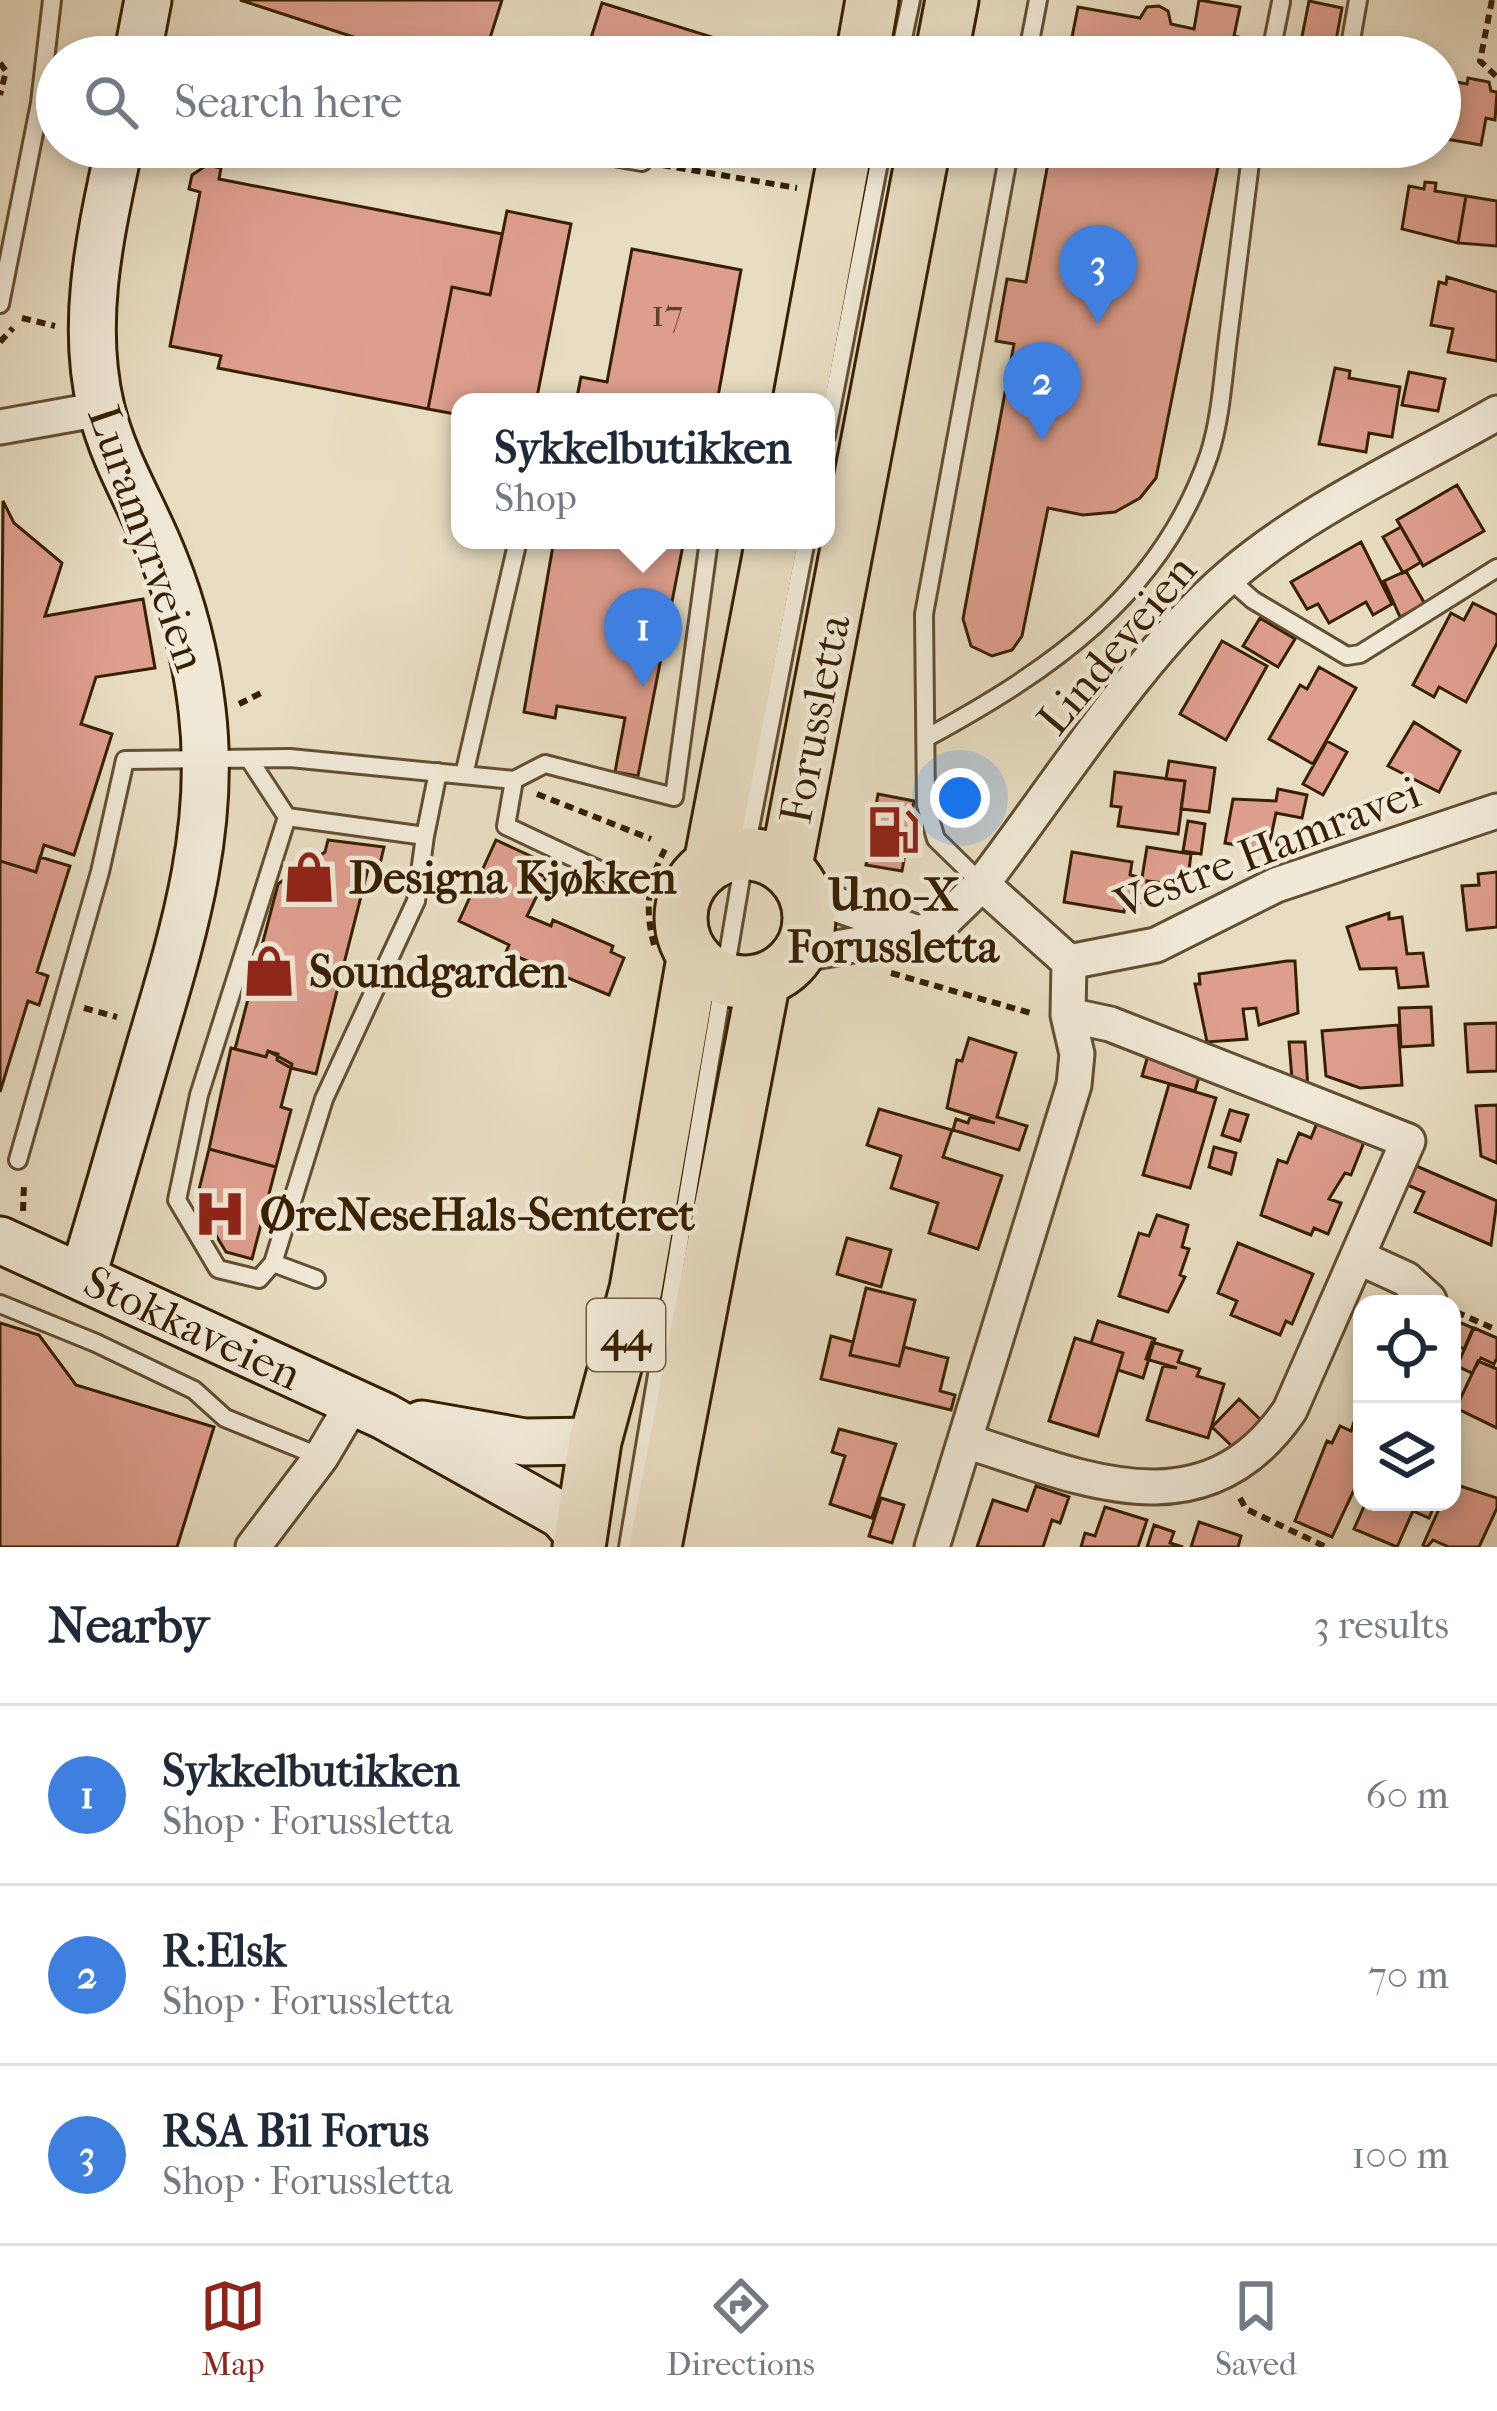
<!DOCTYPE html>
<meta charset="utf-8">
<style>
:root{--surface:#fff;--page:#f6f6f7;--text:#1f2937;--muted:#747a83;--line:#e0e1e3;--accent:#8f2418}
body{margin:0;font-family:"IM FELL French Canon",serif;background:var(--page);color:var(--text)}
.controls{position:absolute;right:36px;bottom:36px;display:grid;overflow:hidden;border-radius:24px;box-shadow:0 6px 18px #0003}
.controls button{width:108px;height:108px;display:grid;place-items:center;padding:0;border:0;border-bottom:3px solid var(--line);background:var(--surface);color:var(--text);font:60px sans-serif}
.you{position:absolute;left:960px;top:798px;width:42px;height:42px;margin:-30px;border:9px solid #fff;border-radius:50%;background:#1a73e8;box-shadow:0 0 0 18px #1a73e833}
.badge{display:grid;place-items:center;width:78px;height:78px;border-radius:50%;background:var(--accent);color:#fff;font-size:39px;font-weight:700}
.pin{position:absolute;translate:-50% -99px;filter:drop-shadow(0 3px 6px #0008)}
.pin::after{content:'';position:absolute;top:63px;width:42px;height:36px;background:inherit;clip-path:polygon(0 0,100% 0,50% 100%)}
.popup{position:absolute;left:451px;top:393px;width:384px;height:156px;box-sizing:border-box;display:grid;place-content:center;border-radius:24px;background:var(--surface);filter:drop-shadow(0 3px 9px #0005);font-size:39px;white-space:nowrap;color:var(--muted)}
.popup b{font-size:45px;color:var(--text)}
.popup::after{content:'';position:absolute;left:50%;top:100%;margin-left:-24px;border:24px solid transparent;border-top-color:var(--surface)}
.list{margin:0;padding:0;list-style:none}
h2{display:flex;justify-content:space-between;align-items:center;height:156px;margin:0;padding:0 48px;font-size:51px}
h2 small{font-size:39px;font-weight:400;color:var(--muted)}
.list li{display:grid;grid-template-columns:78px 1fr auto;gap:36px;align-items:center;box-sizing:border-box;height:180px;padding:0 48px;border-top:3px solid var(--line)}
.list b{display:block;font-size:45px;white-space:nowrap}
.list p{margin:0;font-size:39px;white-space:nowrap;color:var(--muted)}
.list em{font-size:39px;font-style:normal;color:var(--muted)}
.icon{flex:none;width:66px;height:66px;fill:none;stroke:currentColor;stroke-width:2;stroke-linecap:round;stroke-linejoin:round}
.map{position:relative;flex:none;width:1497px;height:1547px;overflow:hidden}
.search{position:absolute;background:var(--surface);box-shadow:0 6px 18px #0003;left:36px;right:36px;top:36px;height:132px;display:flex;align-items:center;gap:30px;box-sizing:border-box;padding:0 42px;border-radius:66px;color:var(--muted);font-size:45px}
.sheet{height:696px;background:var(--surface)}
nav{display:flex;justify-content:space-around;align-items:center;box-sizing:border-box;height:168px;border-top:3px solid var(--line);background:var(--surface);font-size:33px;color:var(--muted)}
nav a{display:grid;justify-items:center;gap:6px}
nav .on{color:var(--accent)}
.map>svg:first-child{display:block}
.building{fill:#de9e8e;stroke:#372001;stroke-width:3}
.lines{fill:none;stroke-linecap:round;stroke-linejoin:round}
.lane-casing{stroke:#634f31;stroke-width:22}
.street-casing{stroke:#634f31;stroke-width:39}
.secondary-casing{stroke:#372001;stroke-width:51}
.primary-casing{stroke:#372001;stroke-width:57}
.path{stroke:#372001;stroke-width:6;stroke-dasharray:9 6;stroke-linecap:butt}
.lane{stroke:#f0e9d7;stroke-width:16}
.street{stroke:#f0e9d7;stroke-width:33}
.secondary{stroke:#f0e9d7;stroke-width:45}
.primary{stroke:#e8ddc2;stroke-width:51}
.labels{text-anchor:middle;stroke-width:9;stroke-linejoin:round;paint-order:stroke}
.number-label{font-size:39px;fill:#614024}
.shield{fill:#f0e9d7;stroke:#6e5c41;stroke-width:3}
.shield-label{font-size:42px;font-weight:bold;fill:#372001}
.street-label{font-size:45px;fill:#372001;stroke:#f0e9d7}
.poi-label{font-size:45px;font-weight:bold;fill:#372001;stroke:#f0e9d7;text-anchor:start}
</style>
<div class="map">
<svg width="1497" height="1547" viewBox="0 0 1497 1547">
<rect width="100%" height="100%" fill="#e8ddc2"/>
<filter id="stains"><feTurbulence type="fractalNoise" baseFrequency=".00167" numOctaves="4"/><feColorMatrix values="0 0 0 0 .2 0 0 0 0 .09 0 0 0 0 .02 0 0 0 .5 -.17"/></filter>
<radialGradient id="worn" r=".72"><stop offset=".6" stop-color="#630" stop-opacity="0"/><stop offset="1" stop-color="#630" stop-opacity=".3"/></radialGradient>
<path class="building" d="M 240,0 L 502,0 L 484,57 L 415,57 Z
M 1199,0 L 1240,7 L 1234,36 L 1243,38 L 1239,57 L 1068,57 L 1078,7 L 1140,18 L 1147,7 L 1159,6 L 1168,11 L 1171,24 L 1194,29 Z
M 1309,1 L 1342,8 L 1333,57 L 1298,57 Z
M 602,3 L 776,57 L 585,57 Z
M 1468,78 L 1489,82 L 1491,91 L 1497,92 L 1495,120 L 1486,118 L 1481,145 L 1440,138 L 1446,80 L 1467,84 Z
M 1051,147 L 1222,147 L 1156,478 L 1140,498 L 1115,512 L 1083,515 L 1048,508 L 1022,636 L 1012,650 L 992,656 L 971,646 L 963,619 L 1014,344 L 996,341 L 1007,279 L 1026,282 Z
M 207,165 L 221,168 L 219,179 L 502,234 L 490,295 L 452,287 L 428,409 L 218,368 L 221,356 L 170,346 L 200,192 L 189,189 L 192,175 Z
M 1425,182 L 1436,183 L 1435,191 L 1466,196 L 1458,243 L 1402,229 L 1409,186 L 1424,189 Z
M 1466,196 L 1497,201 L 1497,246 L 1458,243 Z
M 507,211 L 571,224 L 536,402 L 460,402 L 460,415 L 428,409 L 452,287 L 490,295 Z
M 632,249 L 741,270 L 717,402 L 576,402 L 581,377 L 607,382 Z
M 1447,277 L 1497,292 L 1497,361 L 1448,352 L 1453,329 L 1431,325 L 1439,282 L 1446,284 Z
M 1335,368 L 1350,371 L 1349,378 L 1400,387 L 1392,437 L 1369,433 L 1366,452 L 1319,444 Z
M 1409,372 L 1445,379 L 1438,411 L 1402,405 Z
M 1457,485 L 1484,531 L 1423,566 L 1397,520 Z
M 3,501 L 14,523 L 62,563 L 45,616 L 143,599 L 155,668 L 96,677 L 81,724 L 112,734 L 74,855 L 44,845 L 36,872 L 0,861 Z
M 1401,527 L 1421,562 L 1403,573 L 1383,537 Z
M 554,540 L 684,540 L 638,776 L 615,772 L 625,718 L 557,706 L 555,718 L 524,712 Z
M 1361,542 L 1392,604 L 1373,615 L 1366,602 L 1329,623 L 1318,604 L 1307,609 L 1291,582 Z
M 1406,571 L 1425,604 L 1400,617 L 1384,581 Z
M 1473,603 L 1497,615 L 1497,643 L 1466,702 L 1439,687 L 1434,697 L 1413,685 L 1451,613 L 1464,620 Z
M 1260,618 L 1295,639 L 1278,667 L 1243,646 Z
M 1222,641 L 1267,666 L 1226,740 L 1180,714 Z
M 1319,667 L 1356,688 L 1313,764 L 1269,739 L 1300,685 L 1307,689 Z
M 1414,722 L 1460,751 L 1439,792 L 1388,766 Z
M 1327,741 L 1347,752 L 1323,795 L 1303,784 Z
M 1169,761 L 1215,768 L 1209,812 L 1181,809 L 1185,781 L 1166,779 Z
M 1115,772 L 1185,781 L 1178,834 L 1118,826 L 1121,807 L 1111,806 Z
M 1278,789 L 1307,795 L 1302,818 L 1276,813 L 1268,851 L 1225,843 L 1233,799 L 1276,801 Z
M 878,794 L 914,801 L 902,871 L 866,865 Z
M 1188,821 L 1205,824 L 1201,854 L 1183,851 Z
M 328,840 L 384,847 L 379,868 L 369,865 L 316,1074 L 291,1068 L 277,1060 L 278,1054 L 268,1051 L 266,1057 L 235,1049 L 278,884 L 325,852 Z
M 496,840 L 537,859 L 532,871 L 546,877 L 527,916 L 551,926 L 553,920 L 613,946 L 611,952 L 624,958 L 609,995 L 506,952 L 509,945 L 459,921 Z
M 1147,847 L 1191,854 L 1187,886 L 1147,881 L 1144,903 L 1126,900 L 1124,912 L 1064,902 L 1072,852 L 1132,862 L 1130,875 L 1142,878 Z
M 40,857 L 70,866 L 37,972 L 48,976 L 39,1005 L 28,1001 L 0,1092 L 0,861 L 36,872 Z
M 1497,872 L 1497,927 L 1467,930 L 1462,886 L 1479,885 L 1478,874 Z
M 1389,913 L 1389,919 L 1402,917 L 1407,954 L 1423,953 L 1428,986 L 1399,988 L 1396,968 L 1360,969 L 1347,927 Z
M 1287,961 L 1295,961 L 1298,1013 L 1259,1025 L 1256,1008 L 1243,1009 L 1247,1039 L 1207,1042 L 1195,984 L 1200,984 L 1199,974 Z
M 1431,1007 L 1433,1045 L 1401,1047 L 1399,1008 Z
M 1497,1023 L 1497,1071 L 1468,1072 L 1465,1024 Z
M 1398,1025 L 1402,1085 L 1360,1088 L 1326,1076 L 1322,1031 Z
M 969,1038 L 1016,1053 L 997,1117 L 1027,1126 L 1019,1150 L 953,1130 L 956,1119 L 968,1123 L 970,1117 L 995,1123 L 947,1108 L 957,1060 L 962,1061 Z
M 1289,1042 L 1305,1042 L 1308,1089 L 1292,1079 Z
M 231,1048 L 266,1057 L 268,1051 L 292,1064 L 281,1107 L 291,1110 L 276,1167 L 209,1149 Z
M 1149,1052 L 1202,1066 L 1195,1091 L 1142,1076 Z
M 1169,1084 L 1216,1098 L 1190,1188 L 1143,1175 Z
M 1497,1105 L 1497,1163 L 1481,1156 L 1476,1106 Z
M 879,1109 L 952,1130 L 943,1157 L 1002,1176 L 978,1249 L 929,1233 L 938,1203 L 891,1188 L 901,1156 L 867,1145 Z
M 1230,1110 L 1248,1115 L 1240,1141 L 1222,1135 Z
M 1317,1123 L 1364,1142 L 1351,1175 L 1345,1173 L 1329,1199 L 1341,1203 L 1328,1234 L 1314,1228 L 1311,1235 L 1261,1215 L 1278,1160 L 1287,1163 L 1299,1133 L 1311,1138 Z
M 1214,1147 L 1236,1153 L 1231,1174 L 1209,1167 Z
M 209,1149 L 276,1167 L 252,1259 L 226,1252 L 196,1202 Z
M 1414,1165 L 1497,1201 L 1491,1245 L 1415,1212 L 1424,1192 L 1405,1184 Z
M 1157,1215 L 1188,1225 L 1182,1247 L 1189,1249 L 1180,1275 L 1185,1277 L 1168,1312 L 1119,1296 L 1139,1233 L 1149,1236 Z
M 847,1238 L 891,1250 L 881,1287 L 837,1274 Z
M 1238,1243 L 1313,1274 L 1292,1324 L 1286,1321 L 1280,1335 L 1231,1315 L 1237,1301 L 1218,1293 Z
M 866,1288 L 915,1300 L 899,1366 L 850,1355 Z
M 1452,1319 L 1473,1328 L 1464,1349 L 1452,1343 Z
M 1098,1321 L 1155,1339 L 1143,1378 L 1118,1370 L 1123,1353 L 1091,1343 Z
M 0,1323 L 39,1335 L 76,1385 L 214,1427 L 177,1547 L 0,1547 Z
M 1474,1328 L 1497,1338 L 1497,1358 L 1494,1364 L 1481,1358 L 1472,1373 L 1457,1366 Z
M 831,1336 L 853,1342 L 850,1355 L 899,1366 L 904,1347 L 948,1358 L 940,1391 L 955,1395 L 951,1410 L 821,1379 Z
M 1075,1338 L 1123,1353 L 1098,1436 L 1049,1421 Z
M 1152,1342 L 1182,1351 L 1178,1362 L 1200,1369 L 1197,1376 L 1224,1384 L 1208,1438 L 1147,1420 L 1163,1366 L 1177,1368 L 1146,1359 Z
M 1478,1361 L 1497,1369 L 1497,1428 L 1456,1408 Z
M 1239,1399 L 1264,1423 L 1237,1451 L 1212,1427 Z
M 1354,1422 L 1362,1425 L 1362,1473 L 1332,1537 L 1295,1521 L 1327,1441 L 1332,1443 L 1340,1426 L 1351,1431 Z
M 839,1429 L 896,1444 L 872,1518 L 830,1504 L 845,1456 L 832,1452 Z
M 1454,1484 L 1497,1498 L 1497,1508 L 1479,1547 L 1449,1547 L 1433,1540 L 1427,1547 L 1423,1545 L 1442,1502 L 1452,1502 Z
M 1036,1486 L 1069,1497 L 1060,1523 L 1052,1520 L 1043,1547 L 977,1547 L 993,1500 L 1027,1511 Z
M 881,1498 L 904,1505 L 892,1543 L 869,1536 Z
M 1366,1502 L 1436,1502 L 1429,1518 L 1413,1511 L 1397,1547 L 1354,1529 Z
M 1105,1507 L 1147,1520 L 1138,1547 L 1081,1547 L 1085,1533 L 1095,1536 Z
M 1199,1522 L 1241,1536 L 1238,1547 L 1191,1547 Z
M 1154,1525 L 1174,1532 L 1170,1543 L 1183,1547 L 1147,1547 Z"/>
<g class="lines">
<g class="lane-casing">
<path id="lane" d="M 899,57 L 911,0
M 1027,57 L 1038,0
M 1270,57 L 1281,2
M 1348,57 L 1358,0
M 557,147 L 642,162
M 0,304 L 40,103 L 52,0
M 826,436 L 882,147
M 1228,578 L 1253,600 L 1347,656 L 1360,654 L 1497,568
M 926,738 C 1049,671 1161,596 1209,455 C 1221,418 1223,376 1228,338 C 1236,274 1244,211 1252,147
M 249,759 L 287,817 L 425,836 L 438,772
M 464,775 L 518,540
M 514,780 L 506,826 L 614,877
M 287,817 L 199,1095 L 177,1200 L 218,1269 L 259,1279 L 273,1263 L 324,1099 L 416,901 L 425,836
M 982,884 L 936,839 L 926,805 L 924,614 L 1010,147
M 18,1160 L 100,872 L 125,760 L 290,758 L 514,780 L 545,764 L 674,797 L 709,540
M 273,1263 L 316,1279
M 0,1304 L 96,1343 L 194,1390 L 225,1418 L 321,1457
M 628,1547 L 745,854 L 806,540"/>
</g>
<g class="street-casing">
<path id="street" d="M 0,427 L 101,409
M 803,893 L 913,931
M 797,955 L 921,933 L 944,921 L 982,884
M 1069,962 L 1156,945 L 1276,885 L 1497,811
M 1360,1258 L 1406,1279 L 1429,1300
M 966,1441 C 1084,1479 1205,1535 1290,1410 L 1408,1141 L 1110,1024 L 1068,1015
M 253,1547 L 321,1457 L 353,1403
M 932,1547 L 1074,1085 L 1077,1054 L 1068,1015 L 1069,962 L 982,884 C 1055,789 1141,652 1230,576 C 1308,509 1409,464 1497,413"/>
</g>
<g class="secondary-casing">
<path id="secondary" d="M 137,57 L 148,0
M 0,1240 L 384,1416 L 561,1515 L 578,1534
M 83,1275 C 107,1196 129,1118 152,1039 C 185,928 216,826 202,709 C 196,658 183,606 164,559 C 144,508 114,462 101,408 C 80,320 101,233 119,147
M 422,1424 L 525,1442 L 595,1441"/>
</g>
<g class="primary-casing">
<path id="primary" d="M 862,57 L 872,0
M 941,57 L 952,0
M 799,402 L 846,147
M681 918a64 64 0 1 1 128 0a64 64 0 1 1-128 0Z
M 710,864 L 772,540
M 786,866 L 924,147
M 579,1547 L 595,1441 L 636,1289 L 693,958
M 655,1547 L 764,980"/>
</g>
<path class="path" d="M 1492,0 L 1480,61 L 1497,77
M 0,63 L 6,71 L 0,95
M 662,165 L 797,188
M 22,318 L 55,326
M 0,342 L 13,328
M 239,704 L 263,692
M 537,794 L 651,839
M 654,945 C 644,907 648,879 668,844
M 891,973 L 1034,1014
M 84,1008 L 117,1017
M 23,1211 L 24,1184
M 1456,1312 L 1497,1330
M 1240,1498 L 1246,1509 L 1326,1547"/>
<use href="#lane" class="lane"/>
<use href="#street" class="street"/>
<use href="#secondary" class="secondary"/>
<use href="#primary" class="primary"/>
</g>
<defs>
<g id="fuel-bare" transform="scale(4.14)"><path d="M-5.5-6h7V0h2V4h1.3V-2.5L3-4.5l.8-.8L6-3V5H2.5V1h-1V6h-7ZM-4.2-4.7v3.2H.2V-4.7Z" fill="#8f2418" stroke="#f0e9d7" stroke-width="2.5" paint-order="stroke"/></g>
<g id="shop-bare" transform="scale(4.14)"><path d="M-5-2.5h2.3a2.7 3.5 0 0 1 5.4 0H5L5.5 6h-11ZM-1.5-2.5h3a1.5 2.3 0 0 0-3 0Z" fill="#8f2418" stroke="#f0e9d7" stroke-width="2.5" paint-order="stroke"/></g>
<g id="hospital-bare" transform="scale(4.14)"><path d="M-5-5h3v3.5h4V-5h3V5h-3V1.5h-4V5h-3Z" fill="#8f2418" stroke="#f0e9d7" stroke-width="2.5" paint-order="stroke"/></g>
</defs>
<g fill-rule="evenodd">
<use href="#fuel-bare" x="893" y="832"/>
<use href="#shop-bare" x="309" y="877"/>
<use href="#shop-bare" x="269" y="971"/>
<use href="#hospital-bare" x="220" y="1214"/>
</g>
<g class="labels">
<g class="number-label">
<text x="667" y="326">17</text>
</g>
<rect class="shield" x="587" y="1299" width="78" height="72" rx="9"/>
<g class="shield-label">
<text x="626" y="1350">44</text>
</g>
<g class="street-label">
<text transform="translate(148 538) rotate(71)" y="16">Luramyrveien</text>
<text transform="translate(1116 644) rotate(-50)" y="16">Lindeveien</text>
<text transform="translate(814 719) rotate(-79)" y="16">Forussletta</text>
<text transform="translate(1267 847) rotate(-21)" y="16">Vestre Hamravei</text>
<text transform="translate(193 1327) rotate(25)" y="16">Stokkaveien</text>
</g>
<g class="poi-label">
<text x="349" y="893">Designa Kjøkken</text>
<text x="893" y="910" text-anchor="middle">Uno-X<tspan x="893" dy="52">Forussletta</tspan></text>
<text x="309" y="987">Soundgarden</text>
<text x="260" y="1230">ØreNeseHals-Senteret</text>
</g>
</g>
<rect width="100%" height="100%" filter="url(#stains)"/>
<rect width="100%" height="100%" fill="url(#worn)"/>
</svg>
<div class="controls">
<button><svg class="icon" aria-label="locate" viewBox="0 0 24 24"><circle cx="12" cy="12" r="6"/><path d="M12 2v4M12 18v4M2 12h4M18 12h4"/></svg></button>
<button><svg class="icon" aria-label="layers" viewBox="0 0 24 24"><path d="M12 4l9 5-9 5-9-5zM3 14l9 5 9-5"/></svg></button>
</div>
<div class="you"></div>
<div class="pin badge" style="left:643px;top:687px;background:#3f7fe0">1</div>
<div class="popup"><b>Sykkelbutikken</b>Shop</div>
<div class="pin badge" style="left:1042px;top:441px;background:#3f7fe0">2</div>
<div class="pin badge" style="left:1098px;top:324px;background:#3f7fe0">3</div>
<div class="search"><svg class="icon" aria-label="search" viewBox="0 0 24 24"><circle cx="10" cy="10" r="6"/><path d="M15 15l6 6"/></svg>Search here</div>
</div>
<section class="sheet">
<h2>Nearby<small>3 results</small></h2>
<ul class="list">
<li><span class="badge" style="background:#3f7fe0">1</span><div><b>Sykkelbutikken</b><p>Shop · Forussletta</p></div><em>60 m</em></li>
<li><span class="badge" style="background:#3f7fe0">2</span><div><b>R:Elsk</b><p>Shop · Forussletta</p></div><em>70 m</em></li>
<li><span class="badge" style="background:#3f7fe0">3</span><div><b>RSA Bil Forus</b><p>Shop · Forussletta</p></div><em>100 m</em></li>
</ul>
</section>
<nav>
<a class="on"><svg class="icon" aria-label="map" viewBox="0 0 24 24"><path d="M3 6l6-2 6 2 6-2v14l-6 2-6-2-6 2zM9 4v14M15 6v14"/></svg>Map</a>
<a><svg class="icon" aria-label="directions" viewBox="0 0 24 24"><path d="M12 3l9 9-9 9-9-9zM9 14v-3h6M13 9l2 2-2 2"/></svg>Directions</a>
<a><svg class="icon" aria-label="saved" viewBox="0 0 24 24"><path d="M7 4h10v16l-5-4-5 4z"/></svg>Saved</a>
</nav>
